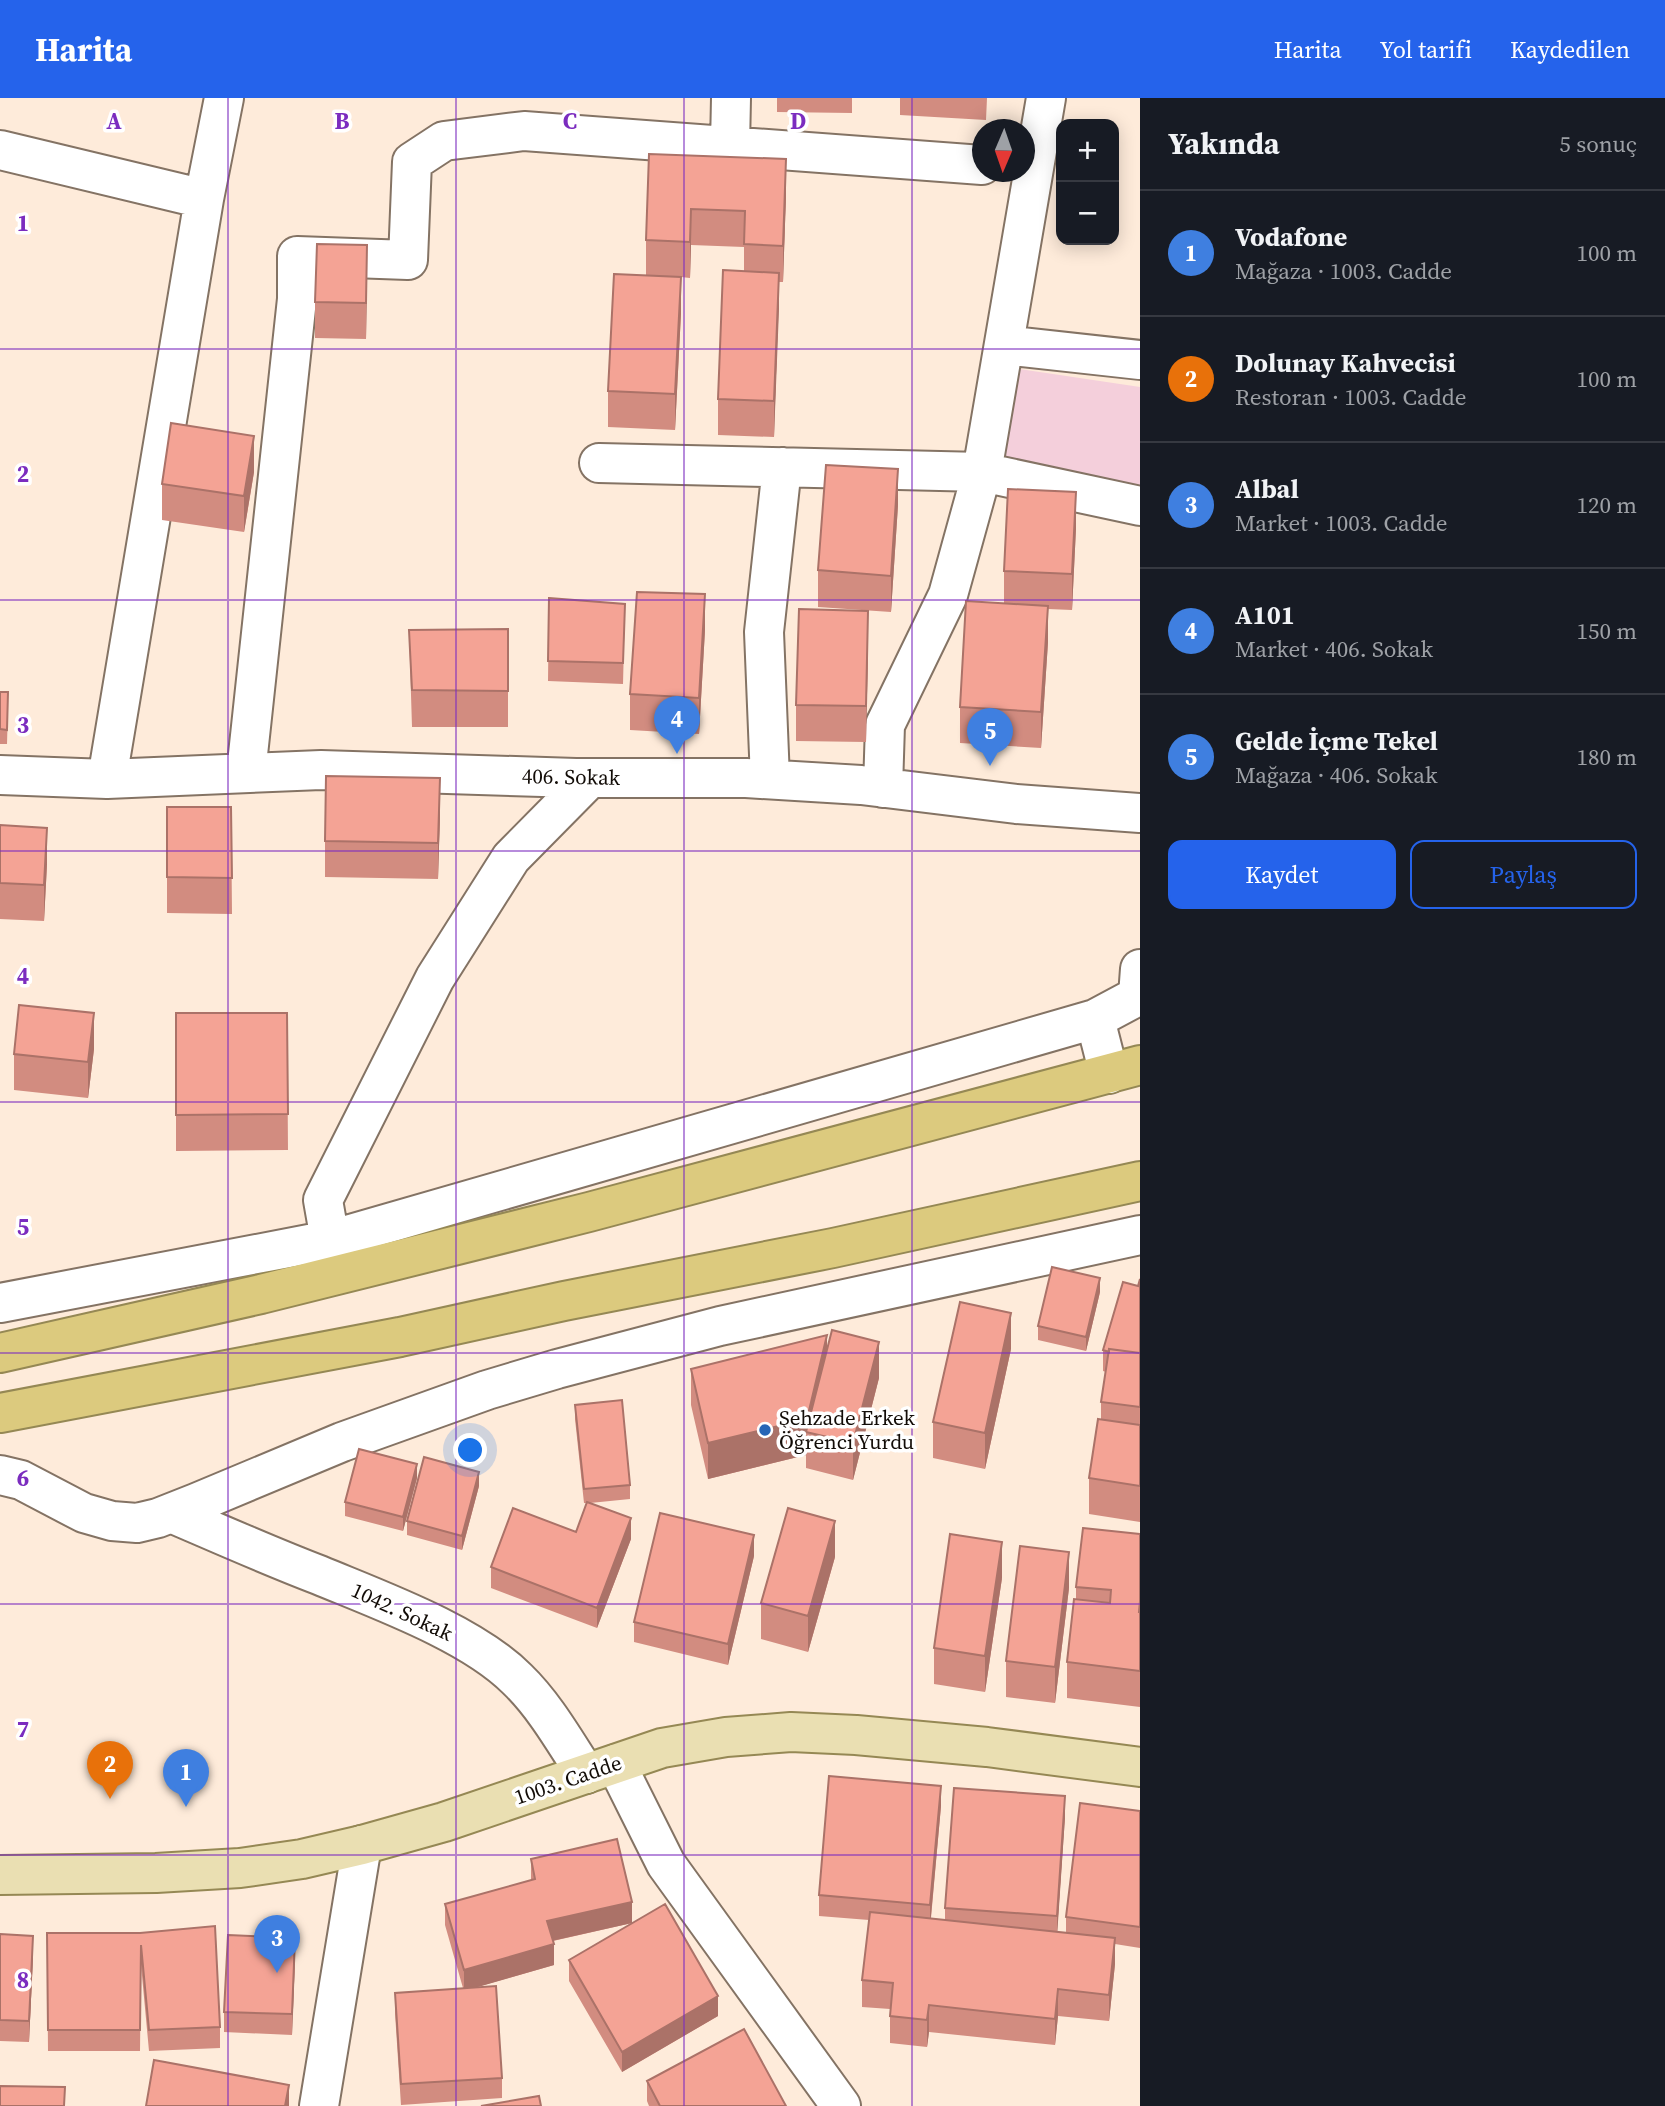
<!DOCTYPE html>
<html lang="tr">
<meta charset="utf-8">
<style>
:root{--surface:#171b24;--page:#242831;--text:#f1f3f6;--muted:#9ea1a6;--line:#363941;--accent:#2563eb}
body{margin:0;font-family:"Source Serif 4",serif;background:var(--page);color:var(--text)}
.controls{position:absolute;right:21px;top:21px;display:grid;overflow:hidden;border-radius:14px;box-shadow:0 4px 18px #0003}
.controls button{width:63px;height:63px;display:grid;place-items:center;padding:0;border:0;border-bottom:2px solid var(--line);background:var(--surface);color:var(--text);font:35px sans-serif}
.compass{position:absolute;left:972px;top:21px;width:63px;height:63px;border-radius:50%;background:var(--surface);box-shadow:0 4px 18px #0003;rotate:182deg}
.you{position:absolute;left:471px;top:1353px;width:24px;height:24px;margin:-18px;border:5px solid #fff;border-radius:50%;background:#1a73e8;box-shadow:0 0 0 10px #1a73e833}
.badge{display:grid;place-items:center;width:46px;height:46px;border-radius:50%;background:var(--accent);color:#fff;font-size:23px;font-weight:700}
.pin{position:absolute;translate:-50% -58px;filter:drop-shadow(0 2px 4px #0008)}
.pin::after{content:'';position:absolute;top:37px;width:24px;height:21px;background:inherit;clip-path:polygon(0 0,100% 0,50% 100%)}
.list{margin:0;padding:0;list-style:none}
h2{display:flex;justify-content:space-between;align-items:center;height:91px;margin:0;padding:0 28px;font-size:30px}
h2 small{font-size:23px;font-weight:400;color:var(--muted)}
.list li{display:grid;grid-template-columns:46px 1fr auto;gap:21px;align-items:center;box-sizing:border-box;height:126px;padding:0 28px;border-top:2px solid var(--line)}
.list b{display:block;font-size:26px;white-space:nowrap}
.list p{margin:0;font-size:23px;white-space:nowrap;color:var(--muted)}
.list em{font-size:23px;font-style:normal;color:var(--muted)}
.actions{display:flex;gap:14px;padding:21px 28px}
.actions a{flex:1;padding:16px 0;border:2px solid var(--accent);border-radius:14px;text-align:center;font-size:24px;color:var(--accent)}
.actions .main{background:var(--accent);color:#fff}
.map{position:relative;flex:none;width:1140px;height:2008px;overflow:hidden}
header{display:flex;align-items:center;gap:42px;box-sizing:border-box;height:98px;padding:0 35px;background:var(--accent);color:#fff}
header strong{font-size:33px}
nav{display:flex;gap:38px;margin-inline-start:auto;font-size:24px}
main{display:flex}
aside{flex:1;background:var(--surface)}
.map>svg:first-child{display:block}
.park{fill:#f4cfdb}
.lines{fill:none;stroke-linecap:round;stroke-linejoin:round}
.minor-casing{stroke:#847364;stroke-width:42}
.major-casing{stroke:#958854;stroke-width:42}
.highway-casing{stroke:#958854;stroke-width:42}
.minor{stroke:#fff;stroke-width:38}
.major{stroke:#eadfb2;stroke-width:38}
.highway{stroke:#dcca7e;stroke-width:38}
.wall{fill:#d28c80}
.shaded-wall{fill:#ab7268}
.building{fill:#f4a395;stroke:#ab7268;stroke-width:2}
.grid{fill:none;stroke:#7b2cbf;stroke-width:2;stroke-opacity:0.55}
.poi-dot{fill:#2665b6;stroke:#fff;stroke-width:2.5}
.labels{text-anchor:middle;stroke-width:7;stroke-linejoin:round;paint-order:stroke}
.street-label{font-size:21px;fill:#120c07;stroke:#fff}
.poi-label{font-size:21px;fill:#120c07;stroke:#fff;text-anchor:start}
.grid-label{font-size:23px;text-anchor:middle;font-weight:bold;fill:#7b2cbf;stroke:#fff;stroke-width:7;stroke-linejoin:round;paint-order:stroke}
</style>
<header>
<strong>Harita</strong>
<nav><a>Harita</a><a>Yol tarifi</a><a>Kaydedilen</a></nav>
</header>
<main>
<div class="map">
<svg width="1140" height="2008" viewBox="0 0 1140 2008">
<rect width="100%" height="100%" fill="#feebda"/>
<path class="park" d="M 1000,268 L 1140,289 L 1140,408 L 982,374 Z"/>
<g class="lines">
<g class="minor-casing">
<path id="minor" d="M 1046,0 L 982,374 L 1140,408
M 730,48 L 731,0
M 0,52 L 204,101
M 1004,247 L 1140,262
M 599,365 L 982,374 L 948,497 L 885,627 L 883,690
M 246,675 L 297,201 L 297,158 L 408,162 L 412,64 L 444,43 L 524,33 L 982,67
M 0,677 L 107,681 L 321,672 L 576,680 L 746,680 L 861,687 L 1016,706 L 1140,715
M 107,681 L 204,101 L 224,0
M 770,681 L 764,534 L 782,369
M 1109,976 L 1095,921 L 1138,898 L 1140,871
M 334,1165 L 323,1102 L 435,880 L 511,760 L 590,680
M 0,1205 L 330,1142 L 1095,921
M 0,1377 L 21,1382 L 84,1415 L 112,1423 L 137,1425 L 158,1420 L 196,1405 L 342,1344 L 487,1292 L 557,1271 L 720,1228 L 1140,1137
M 171,1415 C 220,1436 269,1458 319,1477 C 379,1502 471,1535 517,1581 C 545,1608 565,1644 586,1676
M 616,1666 L 666,1766 L 841,2008
M 319,2008 L 362,1747"/>
</g>
<g class="major-casing">
<path id="major" d="M 0,1777 L 156,1775 L 240,1770 L 302,1761 L 362,1747 L 444,1724 L 662,1650 L 726,1639 L 791,1634 L 856,1637 L 987,1649 L 1140,1669"/>
</g>
<g class="highway-casing">
<path id="highway" d="M 0,1255 L 261,1196 L 589,1114 L 1140,967
M 0,1315 L 400,1239 L 564,1203 L 833,1150 L 1140,1083"/>
</g>
<use href="#minor" class="minor"/>
<use href="#major" class="major"/>
<use href="#highway" class="highway"/>
</g>
<path class="wall" d="M 777,0 L 852,0 L 852,15 L 777,14 Z
M 900,0 L 987,0 L 986,22 L 900,17 Z
M 649,56 L 786,97 L 783,184 L 779,184 L 774,339 L 718,337 L 718,301 L 744,173 L 744,149 L 691,147 L 690,180 L 681,179 L 681,215 L 675,332 L 608,329 L 608,293 L 646,177 L 646,142 Z
M 367,183 L 366,241 L 315,240 L 315,204 Z
M 254,374 L 244,434 L 162,422 L 162,386 Z
M 898,407 L 891,514 L 818,509 L 818,472 Z
M 1076,430 L 1072,512 L 1048,511 L 1048,544 L 1041,650 L 960,645 L 960,609 L 1004,505 L 1004,473 Z
M 549,500 L 625,506 L 623,586 L 548,583 Z
M 508,531 L 508,629 L 412,629 L 409,532 Z
M 705,532 L 699,636 L 630,632 L 630,596 Z
M 868,549 L 866,644 L 796,643 L 796,607 Z
M 0,594 L 8,609 L 7,646 L 0,646 Z
M 167,709 L 231,709 L 232,816 L 167,815 Z
M 440,716 L 438,781 L 325,779 L 325,743 Z
M 0,727 L 47,766 L 44,823 L 0,821 Z
M 176,915 L 287,915 L 288,1052 L 176,1053 Z
M 94,951 L 88,1000 L 14,992 L 14,956 Z
M 1140,1181 L 1140,1424 L 1089,1416 L 1089,1380 L 1101,1322 L 1101,1304 L 1106,1274 L 1103,1273 L 1103,1252 L 1138,1188 Z
M 1100,1194 L 1086,1253 L 1038,1242 L 1038,1228 Z
M 1011,1251 L 985,1371 L 933,1360 L 933,1324 Z
M 827,1253 L 879,1280 L 853,1382 L 806,1370 L 806,1357 L 708,1381 L 691,1307 L 691,1271 Z
M 575,1307 L 630,1387 L 630,1401 L 590,1405 L 631,1441 L 597,1530 L 491,1490 L 491,1469 L 576,1434 L 587,1405 L 584,1405 L 575,1321 Z
M 417,1380 L 403,1433 L 345,1418 L 345,1404 Z
M 479,1388 L 462,1452 L 407,1437 L 407,1423 Z
M 1140,1436 L 1140,1609 L 1067,1600 L 1067,1564 L 1076,1501 L 1076,1489 Z
M 754,1458 L 728,1567 L 634,1544 L 634,1524 Z
M 835,1459 L 808,1554 L 761,1541 L 761,1505 Z
M 1002,1480 L 985,1594 L 934,1586 L 934,1550 Z
M 1069,1490 L 1055,1605 L 1006,1599 L 1006,1563 Z
M 941,1708 L 931,1820 L 945,1822 L 945,1810 L 1065,1719 L 1057,1834 L 1066,1835 L 1066,1819 L 1140,1713 L 1140,1850 L 1115,1846 L 1115,1866 L 1109,1923 L 1058,1918 L 1055,1947 L 929,1934 L 927,1949 L 890,1945 L 890,1911 L 862,1909 L 862,1882 L 869,1822 L 819,1818 L 819,1797 Z
M 531,1761 L 632,1825 L 553,1843 L 554,1867 L 477,1889 L 502,1980 L 502,2000 L 401,2007 L 395,1915 L 395,1895 L 463,1890 L 445,1827 L 445,1806 L 531,1782 Z
M 47,1835 L 140,1835 L 220,1929 L 220,1950 L 149,1953 L 141,1867 L 140,1953 L 48,1953 Z
M 0,1836 L 33,1858 L 29,1944 L 0,1943 Z
M 295,1861 L 292,1937 L 224,1934 L 224,1914 Z
M 569,1862 L 718,1918 L 622,1974 L 569,1883 Z
M 647,1983 L 786,2008 L 649,2008 L 647,2003 Z"/>
<path class="shaded-wall" d="M 786,61 L 786,97 L 783,184 L 783,148 Z
M 691,111 L 691,147 L 690,180 L 690,144 Z
M 367,147 L 367,183 L 366,241 L 366,205 Z
M 779,175 L 779,211 L 774,339 L 774,303 Z
M 681,179 L 681,215 L 675,332 L 675,296 Z
M 254,338 L 254,374 L 244,434 L 244,398 Z
M 898,371 L 898,407 L 891,514 L 891,478 Z
M 1076,394 L 1076,430 L 1072,512 L 1072,476 Z
M 705,496 L 705,532 L 699,636 L 699,600 Z
M 1048,508 L 1048,544 L 1041,650 L 1041,614 Z
M 868,513 L 868,549 L 866,644 L 866,608 Z
M 440,680 L 440,716 L 438,781 L 438,745 Z
M 47,730 L 47,766 L 44,823 L 44,787 Z
M 94,915 L 94,951 L 88,1000 L 88,964 Z
M 1100,1180 L 1100,1194 L 1086,1253 L 1086,1239 Z
M 1011,1215 L 1011,1251 L 985,1371 L 985,1335 Z
M 827,1237 L 827,1273 L 806,1334 L 806,1357 L 708,1381 L 708,1345 Z
M 879,1244 L 879,1280 L 853,1382 L 853,1345 Z
M 417,1366 L 417,1380 L 403,1433 L 403,1419 Z
M 479,1374 L 479,1388 L 462,1452 L 462,1438 Z
M 631,1420 L 631,1441 L 597,1530 L 597,1510 Z
M 835,1423 L 835,1459 L 808,1554 L 808,1518 Z
M 754,1437 L 754,1458 L 728,1567 L 728,1546 Z
M 1002,1444 L 1002,1480 L 985,1594 L 985,1558 Z
M 1069,1454 L 1069,1490 L 1055,1605 L 1055,1569 Z
M 941,1688 L 941,1708 L 930,1828 L 930,1807 Z
M 1065,1698 L 1065,1719 L 1057,1839 L 1057,1818 Z
M 632,1804 L 632,1825 L 547,1844 L 547,1823 Z
M 33,1838 L 33,1858 L 29,1944 L 29,1923 Z
M 295,1840 L 295,1861 L 292,1937 L 292,1916 Z
M 1115,1840 L 1115,1866 L 1109,1923 L 1109,1897 Z
M 554,1846 L 554,1867 L 464,1893 L 464,1872 Z
M 1058,1891 L 1058,1918 L 1055,1947 L 1055,1921 Z
M 718,1898 L 718,1918 L 622,1974 L 622,1954 Z
M 929,1907 L 929,1934 L 927,1949 L 927,1922 Z
M 289,1987 L 289,2008 L 285,2008 Z"/>
<path class="building" d="M 649,56 L 786,61 L 783,148 L 744,146 L 745,113 L 691,111 L 690,144 L 646,142 Z
M 317,146 L 367,147 L 366,205 L 315,204 Z
M 723,172 L 779,175 L 774,303 L 718,301 Z
M 614,176 L 681,179 L 675,296 L 608,293 Z
M 171,325 L 254,338 L 244,398 L 162,386 Z
M 826,367 L 898,371 L 891,478 L 818,472 Z
M 1008,391 L 1076,394 L 1072,476 L 1004,473 Z
M 637,494 L 705,496 L 699,600 L 630,596 Z
M 549,500 L 625,506 L 623,565 L 548,563 Z
M 966,503 L 1048,508 L 1041,614 L 960,609 Z
M 799,511 L 868,513 L 866,608 L 796,607 Z
M 508,531 L 508,593 L 412,592 L 409,532 Z
M 0,594 L 8,594 L 7,632 L 0,631 Z
M 326,678 L 440,680 L 438,745 L 325,743 Z
M 167,709 L 231,709 L 232,780 L 167,779 Z
M 0,727 L 47,730 L 44,787 L 0,785 Z
M 19,907 L 94,915 L 88,964 L 14,956 Z
M 176,915 L 287,915 L 288,1016 L 176,1017 Z
M 1052,1169 L 1100,1180 L 1086,1239 L 1038,1228 Z
M 1140,1181 L 1140,1255 L 1109,1251 L 1109,1254 L 1103,1252 L 1123,1184 L 1138,1188 Z
M 960,1204 L 1011,1215 L 985,1335 L 933,1324 Z
M 832,1232 L 879,1244 L 853,1345 L 806,1334 Z
M 827,1237 L 807,1321 L 708,1345 L 691,1271 Z
M 1109,1251 L 1140,1255 L 1140,1309 L 1101,1304 Z
M 622,1302 L 630,1387 L 584,1391 L 575,1307 Z
M 1098,1321 L 1140,1327 L 1140,1388 L 1089,1380 Z
M 359,1351 L 417,1366 L 403,1419 L 345,1404 Z
M 424,1359 L 479,1374 L 462,1438 L 407,1423 Z
M 587,1404 L 631,1420 L 597,1510 L 491,1469 L 513,1410 L 576,1434 Z
M 788,1410 L 835,1423 L 808,1518 L 761,1505 Z
M 660,1415 L 754,1437 L 728,1546 L 634,1524 Z
M 1083,1430 L 1140,1436 L 1140,1503 L 1139,1514 L 1140,1514 L 1140,1573 L 1067,1564 L 1074,1501 L 1110,1505 L 1111,1492 L 1076,1489 Z
M 950,1436 L 1002,1444 L 985,1558 L 934,1550 Z
M 1020,1448 L 1069,1454 L 1055,1569 L 1006,1563 Z
M 829,1678 L 941,1688 L 930,1807 L 819,1797 Z
M 954,1690 L 1065,1698 L 1057,1818 L 945,1810 Z
M 1080,1705 L 1140,1713 L 1140,1829 L 1066,1819 Z
M 617,1741 L 632,1804 L 547,1823 L 554,1846 L 464,1872 L 445,1806 L 535,1781 L 531,1761 Z
M 665,1806 L 718,1898 L 622,1954 L 569,1862 Z
M 870,1814 L 1115,1840 L 1109,1897 L 1058,1891 L 1055,1921 L 929,1907 L 927,1922 L 890,1918 L 893,1885 L 862,1882 Z
M 215,1828 L 220,1929 L 149,1932 L 141,1847 L 140,1932 L 48,1932 L 47,1835 L 140,1835 Z
M 0,1836 L 33,1838 L 29,1923 L 0,1922 Z
M 228,1837 L 295,1840 L 292,1916 L 224,1914 Z
M 496,1888 L 502,1980 L 401,1986 L 395,1895 Z
M 744,1931 L 786,2008 L 660,2008 L 647,1983 Z
M 154,1962 L 289,1987 L 285,2008 L 146,2008 Z
M 0,1988 L 65,1989 L 64,2008 L 0,2008 Z
M 539,1998 L 541,2008 L 481,2008 Z"/>
<path class="grid" d="M 228,0 L 228,2008M 456,0 L 456,2008M 684,0 L 684,2008M 912,0 L 912,2008M 0,251 L 1140,251M 0,502 L 1140,502M 0,753 L 1140,753M 0,1004 L 1140,1004M 0,1255 L 1140,1255M 0,1506 L 1140,1506M 0,1757 L 1140,1757"/>
<circle class="poi-dot" cx="765" cy="1332" r="7"/>
<g class="labels">
<g class="street-label">
<text transform="translate(571 679) rotate(1)" y="7">406. Sokak</text>
<text transform="translate(402 1514) rotate(25)" y="7">1042. Sokak</text>
<text transform="translate(568 1682) rotate(-19)" y="7">1003. Cadde</text>
</g>
<g class="poi-label">
<text x="779" y="1327">Şehzade Erkek<tspan x="779" dy="24">Öğrenci Yurdu</tspan></text>
</g>
</g>
<g class="grid-label">
<text x="114" y="31">A</text>
<text x="342" y="31">B</text>
<text x="570" y="31">C</text>
<text x="798" y="31">D</text>
<text x="23" y="133">1</text>
<text x="23" y="384">2</text>
<text x="23" y="635">3</text>
<text x="23" y="886">4</text>
<text x="23" y="1137">5</text>
<text x="23" y="1388">6</text>
<text x="23" y="1639">7</text>
<text x="23" y="1890">8</text>
</g>
</svg>
<div class="controls">
<button>+</button>
<button>−</button>
</div>
<svg class="compass" viewBox="-18 -18 36 36"><path d="M0-13l5 13h-10z" fill="#e53935"/><path d="M0 13l5-13h-10z" fill="#9ea1a6"/></svg>
<div class="you"></div>
<div class="pin badge" style="left:186px;top:1709px;background:#3f7fe0">1</div>
<div class="pin badge" style="left:110px;top:1701px;background:#e8710a">2</div>
<div class="pin badge" style="left:277px;top:1875px;background:#3f7fe0">3</div>
<div class="pin badge" style="left:677px;top:656px;background:#3f7fe0">4</div>
<div class="pin badge" style="left:990px;top:668px;background:#3f7fe0">5</div>
</div>
<aside>
<h2>Yakında<small>5 sonuç</small></h2>
<ul class="list">
<li><span class="badge" style="background:#3f7fe0">1</span><div><b>Vodafone</b><p>Mağaza · 1003. Cadde</p></div><em>100 m</em></li>
<li><span class="badge" style="background:#e8710a">2</span><div><b>Dolunay Kahvecisi</b><p>Restoran · 1003. Cadde</p></div><em>100 m</em></li>
<li><span class="badge" style="background:#3f7fe0">3</span><div><b>Albal</b><p>Market · 1003. Cadde</p></div><em>120 m</em></li>
<li><span class="badge" style="background:#3f7fe0">4</span><div><b>A101</b><p>Market · 406. Sokak</p></div><em>150 m</em></li>
<li><span class="badge" style="background:#3f7fe0">5</span><div><b>Gelde İçme Tekel</b><p>Mağaza · 406. Sokak</p></div><em>180 m</em></li>
</ul>
<div class="actions"><a class="main">Kaydet</a><a>Paylaş</a></div>
</aside>
</main>
